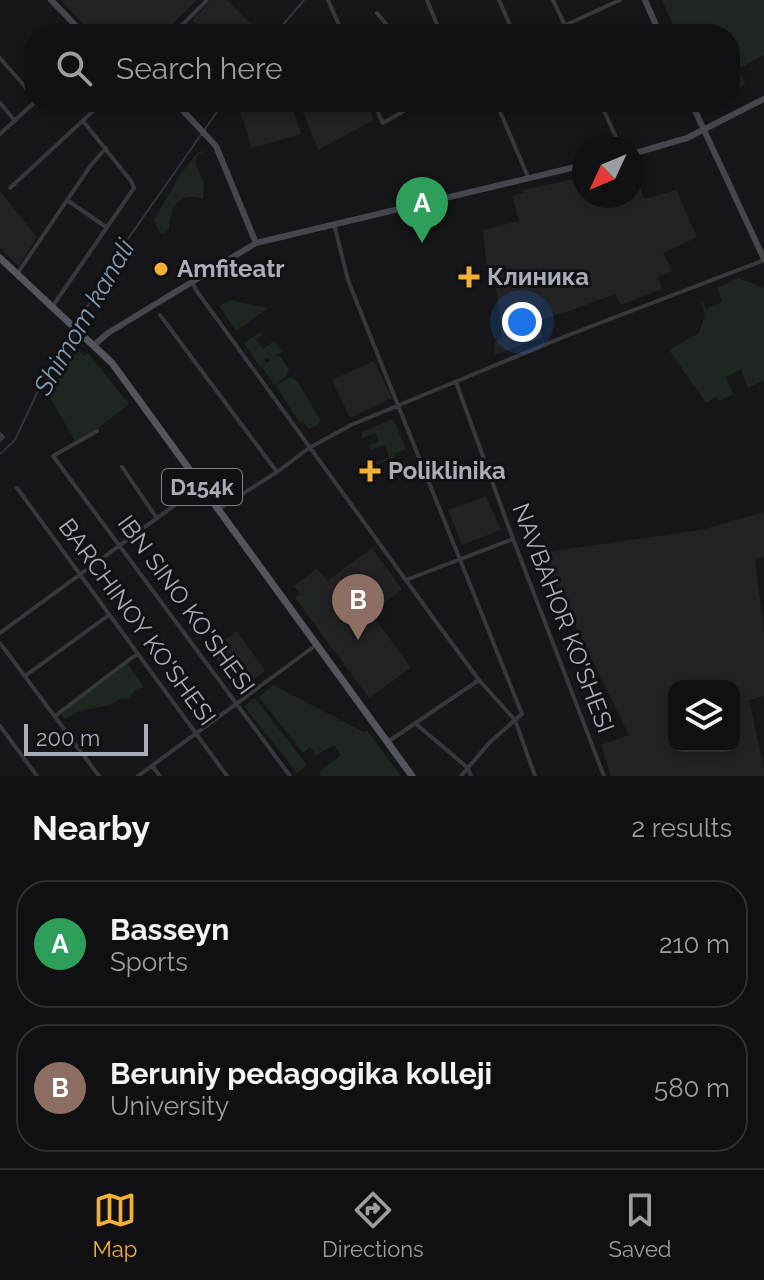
<!DOCTYPE html>
<meta charset="utf-8">
<style>
:root{--surface:#101012;--page:#19191b;--text:#f1f3f6;--muted:#9c9d9f;--line:#303032;--accent:#f2b134}
body{margin:0;font-family:Raleway,sans-serif;background:var(--page);color:var(--text)}
.controls{position:absolute;right:24px;bottom:24px;display:grid;overflow:hidden;border-radius:16px;box-shadow:0 4px 12px #0003}
.controls button{width:72px;height:72px;display:grid;place-items:center;padding:0;border:0;border-bottom:2px solid var(--line);background:var(--surface);color:var(--text);font:40px sans-serif}
.compass{position:absolute;left:572px;top:136px;width:72px;height:72px;border-radius:50%;background:var(--surface);box-shadow:0 4px 12px #0003;rotate:226deg}
.scale{position:absolute;left:24px;bottom:20px;width:124px;box-sizing:border-box;padding-left:8px;border:4px solid #a8adb8;border-top:0;font-size:22px;line-height:28px;white-space:nowrap;color:#a8adb8;-webkit-text-stroke:6px #111113;paint-order:stroke}
.you{position:absolute;left:522px;top:322px;width:28px;height:28px;margin:-20px;border:6px solid #fff;border-radius:50%;background:#1a73e8;box-shadow:0 0 0 12px #1a73e833}
.badge{display:grid;place-items:center;width:52px;height:52px;border-radius:50%;background:var(--accent);color:#fff;font-size:26px;font-weight:700}
.pin{position:absolute;translate:-50% -66px;filter:drop-shadow(0 2px 4px #0008)}
.pin::after{content:'';position:absolute;top:42px;width:28px;height:24px;background:inherit;clip-path:polygon(0 0,100% 0,50% 100%)}
.list{margin:0;padding:0;list-style:none}
h2{display:flex;justify-content:space-between;align-items:center;height:104px;margin:0;padding:0 32px;font-size:34px}
h2 small{font-size:26px;font-weight:400;color:var(--muted)}
.list li{display:grid;grid-template-columns:52px 1fr auto;gap:24px;align-items:center;box-sizing:border-box;height:128px;margin:0 16px 16px;padding:0 16px;border:2px solid var(--line);border-radius:32px}
.list b{display:block;font-size:30px;white-space:nowrap}
.list p{margin:0;font-size:26px;white-space:nowrap;color:var(--muted)}
.list em{font-size:26px;font-style:normal;color:var(--muted)}
.icon{flex:none;width:44px;height:44px;fill:none;stroke:currentColor;stroke-width:2;stroke-linecap:round;stroke-linejoin:round}
.map{position:relative;flex:none;width:764px;height:776px;overflow:hidden}
.search{position:absolute;background:var(--surface);box-shadow:0 4px 12px #0003;left:24px;right:24px;top:24px;height:88px;display:flex;align-items:center;gap:20px;box-sizing:border-box;padding:0 28px;border-radius:32px;color:var(--muted);font-size:30px}
.sheet{height:392px;background:var(--surface)}
nav{display:flex;justify-content:space-around;align-items:center;box-sizing:border-box;height:112px;border-top:2px solid var(--line);background:var(--surface);font-size:22px;color:var(--muted)}
nav a{display:grid;justify-items:center;gap:4px}
nav .on{color:var(--accent)}
.map>svg:first-child{display:block}
.built{fill:#222225;fill-rule:evenodd}
.green{fill:#1e261f}
.lines{fill:none;stroke-linecap:round;stroke-linejoin:round}
.stream{stroke:#2c353c;stroke-width:2}
.street{stroke:#37383d;stroke-width:4}
.secondary{stroke:#45474d;stroke-width:6}
.primary{stroke:#53555c;stroke-width:7}
.poi-dot{fill:#f2b134;stroke:#111113;stroke-width:3}
.labels{text-anchor:middle;stroke-width:6;stroke-linejoin:round;paint-order:stroke}
.shield{fill:#111113;stroke:#7b7e86;stroke-width:2}
.shield-label{font-size:22px;font-weight:bold;fill:#a8adb8}
.poi-label{font-size:24px;font-weight:bold;fill:#a8adb8;stroke:#111113;text-anchor:start}
.street-label{font-size:24px;fill:#a8adb8;stroke:#111113}
.water-label{font-size:26px;font-style:italic;fill:#7f9bb3;stroke:#111113}
</style>
<div class="map">
<svg width="764" height="776" viewBox="0 0 764 776">
<rect width="100%" height="100%" fill="#161618"/>
<path class="built" d="M 61,0 L 197,0 L 162,34 L 93,34 Z
M 211,0 L 227,0 L 251,24 L 242,34 L 207,34 L 192,20 Z
M 256,102 L 291,102 L 301,134 L 252,148 L 239,108 Z
M 299,102 L 367,102 L 374,120 L 318,150 Z
M 632,170 L 635,170 L 644,199 L 676,190 L 697,237 L 663,253 L 672,271 L 658,277 L 662,289 L 621,305 L 615,294 L 559,315 L 558,314 L 538,322 L 543,337 L 495,355 L 494,342 L 502,338 L 495,280 L 488,279 L 483,230 L 519,221 L 512,196 L 523,193 L 523,190 L 582,177 L 584,177 L 584,196 L 632,196 Z
M 0,191 L 37,237 L 19,266 L 0,248 Z
M 374,361 L 392,398 L 350,418 L 332,380 Z
M 486,496 L 501,530 L 462,545 L 448,510 Z
M 764,512 L 764,557 L 755,559 L 764,633 L 764,696 L 749,700 L 764,768 L 764,776 L 611,776 L 601,745 L 629,735 L 569,613 L 566,614 L 558,597 L 560,596 L 540,553 L 701,530 ZM 674,686 L 734,686 L 734,746 L 674,746 Z
M 372,548 L 402,589 L 371,613 L 411,668 L 369,698 L 295,598 L 300,594 L 294,586 L 317,568 L 327,581 Z
M 237,631 L 265,671 L 238,690 L 210,650 Z"/>
<path class="green" d="M 662,0 L 764,0 L 764,55 L 739,69 L 745,84 L 736,89 L 730,87 L 730,34 L 677,34 Z
M 203,151 L 205,153 L 198,155 L 195,162 L 204,183 L 203,199 C 178,190 170,209 169,229 L 163,234 L 159,231 L 154,220 L 180,175 L 197,153 Z
M 738,278 L 764,288 L 764,380 L 748,388 L 741,369 L 726,377 L 733,394 L 719,401 L 716,397 L 706,403 L 669,350 L 699,333 L 705,315 L 701,303 L 703,302 L 706,309 L 722,302 L 717,288 Z
M 231,300 L 268,308 L 236,331 L 219,306 Z
M 260,332 L 262,335 L 256,339 L 263,349 L 274,341 L 282,352 L 275,357 L 280,356 L 289,369 L 286,377 L 274,385 L 262,367 L 270,360 L 268,357 L 264,360 L 266,363 L 260,367 L 244,343 Z
M 75,347 L 84,356 L 88,353 L 129,404 L 100,427 L 75,441 L 48,394 Z
M 288,378 L 293,378 L 297,381 L 321,421 L 316,426 L 309,429 L 303,421 L 300,423 L 276,386 Z
M 393,419 L 406,449 L 394,454 L 395,457 L 376,465 L 375,463 L 389,457 L 385,445 L 371,450 L 369,445 L 379,441 L 375,433 L 363,438 L 361,432 Z
M 325,590 L 351,626 L 341,633 L 327,613 L 333,608 L 323,594 L 307,605 L 332,642 L 329,644 L 296,598 L 307,591 L 313,599 Z
M 128,664 L 144,687 L 137,689 L 128,698 L 120,699 L 110,705 L 80,711 L 64,719 L 61,713 Z
M 273,685 L 364,732 L 367,730 L 401,776 L 321,776 L 319,772 L 341,755 L 334,745 L 316,755 L 310,747 L 303,753 L 259,697 Z
M 255,698 L 307,765 L 297,773 L 244,706 Z"/>
<g class="lines">
<path class="stream" d="M 275,34 L 304,0
M 0,454 L 15,440 L 38,391 L 67,348 L 104,273 L 224,102"/>
<path class="street" d="M 328,0 L 343,34
M 427,0 L 441,34
M 499,0 L 514,34
M 553,0 L 569,34
M 377,13 L 386,24 L 391,34
M 173,34 L 207,0
M 546,34 L 620,0
M 0,58 L 34,97
M 373,102 L 383,123 L 419,102
M 496,102 L 528,177
M 600,102 L 621,148
M 0,103 L 15,121
M 0,134 L 35,102
M 10,188 L 103,102
M 67,200 L 106,227
M 334,224 L 348,280 L 371,338 L 522,714 L 490,742 L 461,776
M 17,274 L 91,165 L 106,148
M 192,281 L 196,290 L 434,619 L 479,680 L 515,720 L 535,776
M 52,307 L 134,188 L 131,181 L 83,121
M 160,315 L 277,472
M 456,382 L 513,539 L 604,776
M 97,431 L 53,456 L 290,776
M 0,434 L 3,437 L 0,440
M 122,467 L 156,517
M 17,488 L 227,776
M 219,509 L 277,472 L 309,448 L 351,425 L 566,336 L 764,260
M 406,580 L 513,539
M 0,633 L 201,486
M 0,643 L 99,776
M 25,676 L 109,615
M 55,716 L 137,654
M 416,724 L 468,768 L 471,776
M 0,726 L 37,776
M 389,741 L 479,680
M 152,766 L 160,776
M 138,776 L 316,645"/>
<path class="secondary" d="M 51,0 L 84,34
M 645,0 L 660,34
M 175,102 L 216,146 L 256,243
M 691,102 L 764,259
M 632,154 L 687,138 L 764,99
M 94,345 L 108,333 L 256,243 L 584,165"/>
<path class="primary" d="M 0,258 L 112,363 L 412,776"/>
</g>
<g class="poi-dot">
<circle cx="161" cy="269" r="8"/>
<path d="M465 265h8v8h8v8h-8v8h-8v-8h-8v-8h8z"/>
<path d="M366 459h8v8h8v8h-8v8h-8v-8h-8v-8h8z"/>
</g>
<g class="labels">
<rect class="shield" x="162" y="469" width="80" height="36" rx="6"/>
<g class="shield-label">
<text x="202" y="495">D154k</text>
</g>
<g class="poi-label">
<text x="177" y="277">Amfiteatr</text>
<text x="487" y="285">Клиника</text>
<text x="388" y="479">Poliklinika</text>
</g>
<g class="street-label">
<text transform="translate(186 605) rotate(54)" y="8">IBN SINO KO'SHESI</text>
<text transform="translate(563 618) rotate(69)" y="8">NAVBAHOR KO'SHESI</text>
<text transform="translate(137 622) rotate(54)" y="8">BARCHINOY KO'SHESI</text>
</g>
<g class="water-label">
<text transform="translate(84 317) rotate(-60)" y="9">Shimom kanali</text>
</g>
</g>
</svg>
<div class="controls">
<button><svg class="icon" aria-label="layers" viewBox="0 0 24 24"><path d="M12 4l9 5-9 5-9-5zM3 14l9 5 9-5"/></svg></button>
</div>
<svg class="compass" viewBox="-18 -18 36 36"><path d="M0-13l5 13h-10z" fill="#e53935"/><path d="M0 13l5-13h-10z" fill="#9c9d9f"/></svg>
<div class="scale">200 m</div>
<div class="you"></div>
<div class="pin badge" style="left:422px;top:243px;background:#2e9e5b">A</div>
<div class="pin badge" style="left:358px;top:640px;background:#8d6e63">B</div>
<div class="search"><svg class="icon" aria-label="search" viewBox="0 0 24 24"><circle cx="10" cy="10" r="6"/><path d="M15 15l6 6"/></svg>Search here</div>
</div>
<section class="sheet">
<h2>Nearby<small>2 results</small></h2>
<ul class="list">
<li><span class="badge" style="background:#2e9e5b">A</span><div><b>Basseyn</b><p>Sports</p></div><em>210 m</em></li>
<li><span class="badge" style="background:#8d6e63">B</span><div><b>Beruniy pedagogika kolleji</b><p>University</p></div><em>580 m</em></li>
</ul>
</section>
<nav>
<a class="on"><svg class="icon" aria-label="map" viewBox="0 0 24 24"><path d="M3 6l6-2 6 2 6-2v14l-6 2-6-2-6 2zM9 4v14M15 6v14"/></svg>Map</a>
<a><svg class="icon" aria-label="directions" viewBox="0 0 24 24"><path d="M12 3l9 9-9 9-9-9zM9 14v-3h6M13 9l2 2-2 2"/></svg>Directions</a>
<a><svg class="icon" aria-label="saved" viewBox="0 0 24 24"><path d="M7 4h10v16l-5-4-5 4z"/></svg>Saved</a>
</nav>
